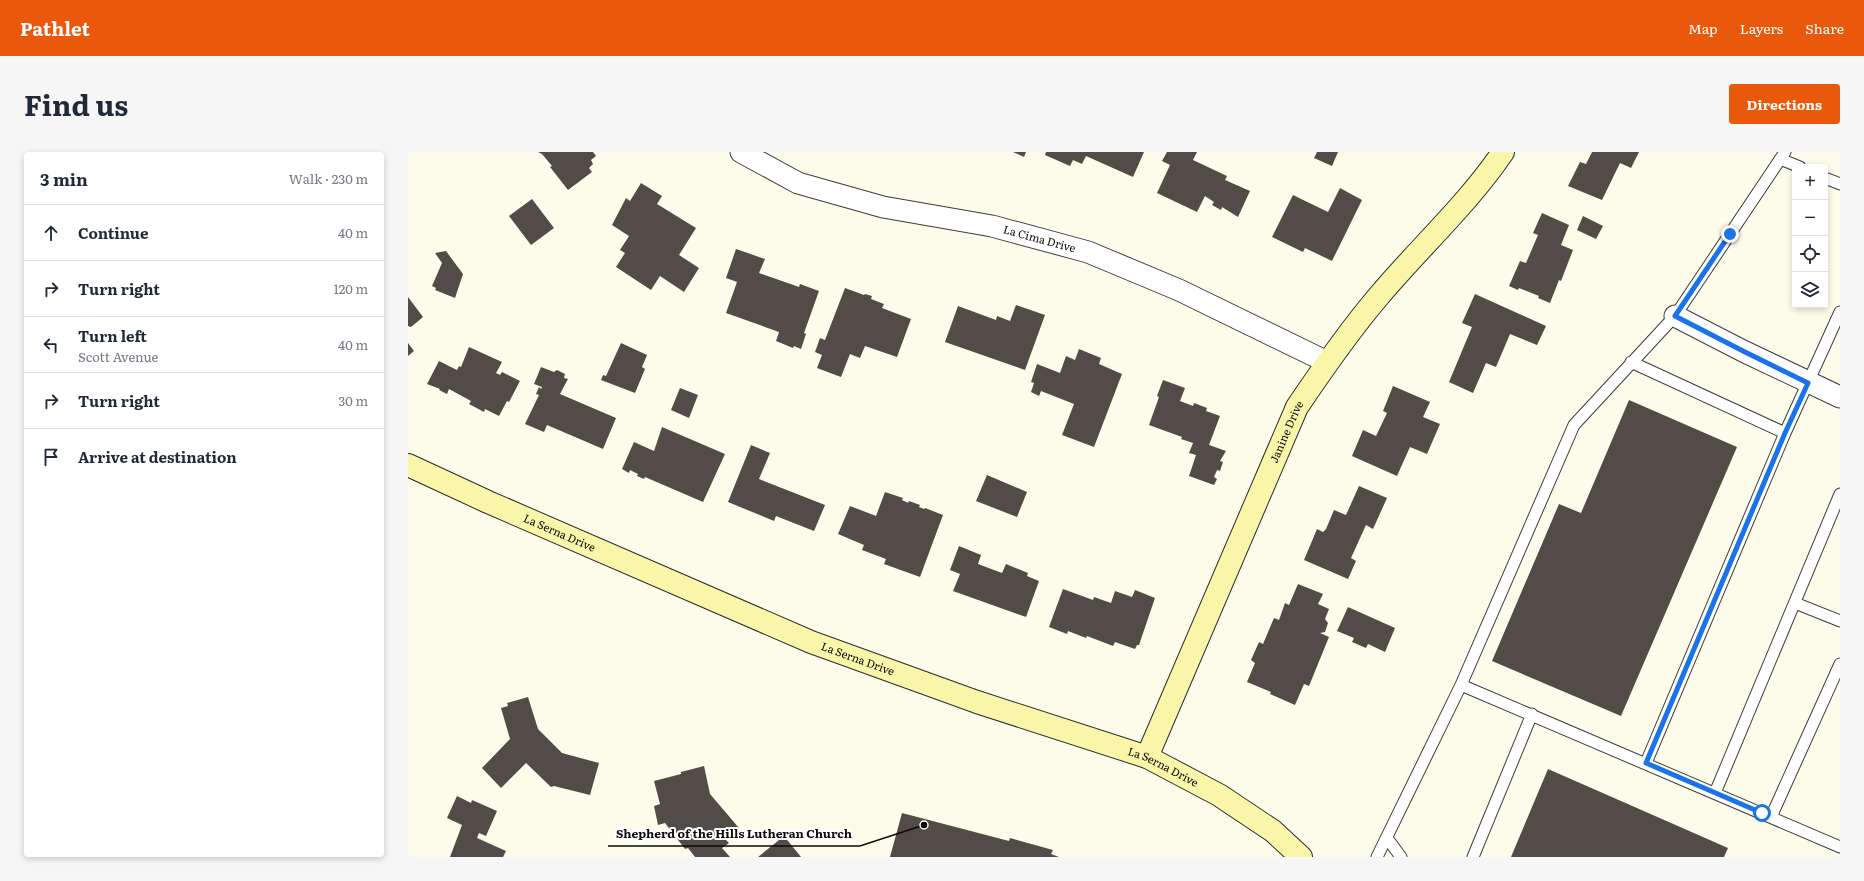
<!DOCTYPE html>
<meta charset="utf-8">
<style>
:root{--surface:#fff;--page:#f6f6f7;--text:#1f2937;--muted:#747a83;--line:#e0e1e3;--accent:#ea580c}
body{margin:0;font-family:Literata,serif;background:var(--page);color:var(--text)}
.controls{position:absolute;right:12px;top:12px;display:grid;overflow:hidden;border-radius:4px;box-shadow:0 2px 6px #0003}
.controls button{width:36px;height:36px;display:grid;place-items:center;padding:0;border:0;border-bottom:1px solid var(--line);background:var(--surface);color:var(--text);font:20px sans-serif}
.stop{position:absolute;width:12px;height:12px;margin:-9px;border:3px solid #1a73e8;border-radius:50%;background:#fff}
.stop.end{background:#1a73e8;border-color:#fff;box-shadow:0 1px 4px #0008}
.list{margin:0;padding:0;list-style:none}
h2{display:flex;justify-content:space-between;align-items:center;height:52px;margin:0;padding:0 16px;font-size:17px}
h2 small{font-size:13px;font-weight:400;color:var(--muted)}
.list li{display:grid;grid-template-columns:26px 1fr auto;gap:12px;align-items:center;box-sizing:border-box;height:56px;padding:0 16px;border-top:1px solid var(--line)}
.list b{display:block;font-size:15px;white-space:nowrap}
.list p{margin:0;font-size:13px;white-space:nowrap;color:var(--muted)}
.list em{font-size:13px;font-style:normal;color:var(--muted)}
.icon{flex:none;width:22px;height:22px;fill:none;stroke:currentColor;stroke-width:2;stroke-linecap:round;stroke-linejoin:round}
.map{position:relative;flex:none;width:1432px;height:705px;overflow:hidden;border-radius:4px}
header{display:flex;align-items:center;gap:24px;box-sizing:border-box;height:56px;padding:0 20px;background:var(--accent);color:#fff}
header strong{font-size:19px}
nav{display:flex;gap:22px;margin-inline-start:auto;font-size:14px}
.intro{display:flex;align-items:center;justify-content:space-between;box-sizing:border-box;height:96px;padding:0 24px}
h1{margin:0;font-size:28px}
.button{padding:10px 18px;border-radius:4px;background:var(--accent);color:#fff;font-size:14px;font-weight:700}
main{display:flex;gap:24px;padding:0 24px}
aside{flex:1;background:var(--surface);border-radius:4px;box-shadow:0 2px 6px #0003}
.map>svg:first-child{display:block}
.building{fill:#524c48}
.lines{fill:none;stroke-linecap:round;stroke-linejoin:round}
.lane-casing{stroke:#3d3d3d;stroke-width:13}
.street-casing{stroke:#3d3d3d;stroke-width:23}
.secondary-casing{stroke:#2c2c2c;stroke-width:24}
.lane{stroke:#fff;stroke-width:11}
.street{stroke:#fff;stroke-width:21}
.secondary{stroke:#f9f5a9;stroke-width:22}
.route{stroke:#1a73e8;stroke-width:5}
.labels{text-anchor:middle;stroke-width:4;stroke-linejoin:round;paint-order:stroke}
.street-label{font-size:11px;fill:#0a0a0a;stroke:#fff}
.leader{fill:none;stroke:#0a0a0a;stroke-width:1.5}
.callout-dot{fill:#0a0a0a;stroke:#fff;stroke-width:1.5}
.callout-label{font-size:12px;text-anchor:middle;font-weight:bold;fill:#0a0a0a;stroke:#fff;stroke-width:4;stroke-linejoin:round;paint-order:stroke}
</style>
<header>
<strong>Pathlet</strong>
<nav><a>Map</a><a>Layers</a><a>Share</a></nav>
</header>
<div class="intro"><h1>Find us</h1><a class="button">Directions</a></div>
<main>
<aside>
<h2>3 min<small>Walk · 230 m</small></h2>
<ul class="list">
<li><svg class="icon" aria-label="ahead" viewBox="0 0 24 24"><path d="M12 20V5M6 11l6-6 6 6"/></svg><div><b>Continue</b></div><em>40 m</em></li>
<li><svg class="icon" aria-label="right" viewBox="0 0 24 24"><path d="M7 20v-9h11M14 6l5 5-5 5"/></svg><div><b>Turn right</b></div><em>120 m</em></li>
<li><svg class="icon" aria-label="left" viewBox="0 0 24 24"><path d="M17 20v-9H6M10 6l-5 5 5 5"/></svg><div><b>Turn left</b><p>Scott Avenue</p></div><em>40 m</em></li>
<li><svg class="icon" aria-label="right" viewBox="0 0 24 24"><path d="M7 20v-9h11M14 6l5 5-5 5"/></svg><div><b>Turn right</b></div><em>30 m</em></li>
<li><svg class="icon" aria-label="arrive" viewBox="0 0 24 24"><path d="M6 21V4h12l-3 4 3 4H6"/></svg><div><b>Arrive at destination</b></div></li>
</ul>
</aside>
<div class="map">
<svg width="1432" height="705" viewBox="0 0 1432 705">
<rect width="100%" height="100%" fill="#fdfbe9"/>
<path class="building" d="M 130,0 L 185,0 L 188,4 L 183,8 L 185,12 L 181,16 L 184,20 L 160,38 L 142,15 L 144,14 L 134,2 Z
M 605,0 L 618,0 L 616,5 Z
M 638,0 L 736,0 L 725,25 L 678,4 L 674,12 L 665,8 L 662,14 L 637,3 Z
M 759,0 L 789,0 L 785,8 L 819,24 L 817,28 L 842,39 L 830,65 L 814,55 L 813,58 L 804,53 L 806,50 L 797,44 L 789,60 L 749,41 L 762,13 L 754,9 Z
M 909,0 L 930,0 L 924,14 L 906,6 Z
M 1184,0 L 1231,0 L 1223,16 L 1212,11 L 1194,48 L 1160,34 L 1172,10 L 1178,12 Z
M 233,31 L 254,44 L 249,52 L 288,76 L 271,103 L 291,116 L 276,140 L 252,124 L 243,138 L 208,115 L 217,101 L 212,98 L 221,84 L 204,73 L 218,46 L 222,49 Z
M 932,36 L 954,48 L 924,109 L 897,96 L 895,100 L 864,85 L 885,43 L 920,60 Z
M 124,47 L 146,76 L 123,93 L 101,64 Z
M 1134,61 L 1161,73 L 1153,93 L 1165,98 L 1153,129 L 1151,128 L 1142,151 L 1130,146 L 1131,144 L 1111,136 L 1110,138 L 1101,134 L 1112,109 L 1118,111 L 1130,83 L 1125,81 Z
M 1175,64 L 1195,74 L 1188,87 L 1169,78 Z
M 328,97 L 357,107 L 351,121 L 391,135 L 392,132 L 411,139 L 396,181 L 398,182 L 393,197 L 386,194 L 385,196 L 368,189 L 371,180 L 318,161 L 329,130 L 318,126 Z
M 38,99 L 55,122 L 47,146 L 27,138 L 28,136 L 24,134 L 34,111 L 27,101 Z
M 437,136 L 456,143 L 457,142 L 464,144 L 463,147 L 476,152 L 474,156 L 503,167 L 489,205 L 457,194 L 452,206 L 442,202 L 433,225 L 409,216 L 414,203 L 407,200 L 412,186 L 417,188 Z
M 1067,142 L 1138,174 L 1129,193 L 1102,182 L 1088,215 L 1078,211 L 1065,241 L 1041,230 L 1064,175 L 1054,171 Z
M 0,145 L 15,165 L 3,175 L 0,174 Z
M 608,153 L 637,163 L 617,218 L 537,190 L 550,154 L 588,168 L 589,164 L 602,169 Z
M 0,191 L 6,199 L 0,204 Z
M 213,191 L 239,203 L 234,215 L 237,217 L 227,241 L 193,228 L 195,223 L 198,224 Z
M 61,195 L 94,210 L 88,221 L 92,223 L 94,220 L 112,229 L 101,250 L 99,249 L 91,264 L 77,257 L 76,260 L 61,252 L 63,249 L 41,237 L 39,242 L 31,238 L 32,237 L 19,232 L 31,209 L 49,218 L 51,214 L 53,215 Z
M 671,197 L 693,206 L 691,212 L 714,222 L 686,295 L 654,283 L 666,252 L 633,239 L 631,244 L 623,240 L 626,231 L 623,230 L 629,212 L 652,221 L 658,204 L 667,208 Z
M 133,215 L 146,220 L 149,218 L 157,222 L 156,226 L 160,227 L 152,242 L 208,266 L 195,297 L 139,273 L 136,280 L 117,272 L 131,243 L 128,242 L 131,235 L 133,237 L 134,235 L 126,232 Z
M 755,228 L 777,236 L 772,249 L 785,254 L 786,251 L 799,256 L 798,259 L 812,264 L 801,293 L 818,299 L 812,309 L 815,310 L 812,319 L 809,318 L 806,325 L 809,327 L 806,333 L 781,324 L 788,303 L 781,301 L 785,291 L 773,287 L 774,285 L 741,273 L 751,245 L 749,244 Z
M 985,234 L 1022,250 L 1015,265 L 1032,272 L 1019,302 L 1002,295 L 989,324 L 944,304 L 955,278 L 968,284 L 979,261 L 975,259 Z
M 272,236 L 290,243 L 281,266 L 263,258 Z
M 1221,248 L 1329,295 L 1213,564 L 1084,509 L 1151,352 L 1173,361 Z
M 254,275 L 317,302 L 295,350 L 237,325 L 236,327 L 229,324 L 230,322 L 222,318 L 221,321 L 214,317 L 226,290 L 246,299 Z
M 343,293 L 362,301 L 351,327 L 417,353 L 406,379 L 368,364 L 366,369 L 320,350 Z
M 579,323 L 619,340 L 609,365 L 568,349 Z
M 951,334 L 979,346 L 965,377 L 958,373 L 943,406 L 948,409 L 940,427 L 896,408 L 909,377 L 915,380 L 918,377 L 926,358 L 938,363 Z
M 477,340 L 495,346 L 494,348 L 500,351 L 501,349 L 512,353 L 511,355 L 516,357 L 517,356 L 535,363 L 512,425 L 476,412 L 478,407 L 454,398 L 456,393 L 430,382 L 442,354 L 468,364 Z
M 551,394 L 573,403 L 570,412 L 594,421 L 598,412 L 620,421 L 619,424 L 631,429 L 618,465 L 545,439 L 552,422 L 542,418 Z
M 890,432 L 915,442 L 910,452 L 921,457 L 917,467 L 920,471 L 917,480 L 912,481 L 921,485 L 901,534 L 896,532 L 887,553 L 862,542 L 863,540 L 839,530 L 847,511 L 843,508 L 851,490 L 855,492 L 866,466 L 871,468 L 877,451 L 881,453 Z
M 655,437 L 685,448 L 686,445 L 703,451 L 707,439 L 724,445 L 727,438 L 747,446 L 731,493 L 729,493 L 727,497 L 707,490 L 705,494 L 679,484 L 678,486 L 660,479 L 659,482 L 641,475 Z
M 940,455 L 987,476 L 977,500 L 960,492 L 958,496 L 944,490 L 946,486 L 929,479 Z
M 120,545 L 130,577 L 154,601 L 191,611 L 182,643 L 146,634 L 143,635 L 118,611 L 93,636 L 74,616 L 102,587 L 93,556 L 100,554 L 99,551 Z
M 296,614 L 302,642 L 331,676 L 317,687 L 321,691 L 314,696 L 322,705 L 287,705 L 280,696 L 277,697 L 257,671 L 250,673 L 246,654 L 252,652 L 246,629 L 273,622 L 273,620 Z
M 1140,617 L 1320,696 L 1316,705 L 1103,705 Z
M 49,644 L 63,651 L 64,648 L 89,659 L 78,684 L 71,681 L 69,686 L 98,699 L 95,705 L 42,705 L 54,673 L 39,666 Z
M 494,661 L 601,689 L 602,686 L 645,698 L 643,702 L 651,705 L 482,705 Z
M 376,684 L 393,705 L 350,705 Z"/>
<g class="lines">
<g class="lane-casing">
<path id="lane" d="M 1372,7 L 1392,15
M 1417,26 L 1432,32
M 1223,210 L 1377,281
M 1387,451 L 1432,469
M 1053,533 L 1166,273 L 1267,164 L 1377,0
M 1238,611 L 1377,281 L 1432,160
M 1307,641 L 1432,342
M 1363,665 L 1432,512
M 979,686 L 993,705
M 969,705 L 1053,533 L 1432,695
M 1065,705 L 1124,562"/>
</g>
<g class="street-casing">
<g id="street">
<path id="s1" d="M 333,0 L 390,31 L 475,55 L 584,74 L 680,100 L 771,138 L 919,210"/>
<path d="M 1267,164 L 1335,199 L 1432,245"/>
</g>
</g>
<g class="secondary-casing">
<g id="secondary">
<path id="s2" d="M 0,313 L 80,350 L 403,490 L 569,550 L 739,605 L 811,643 L 865,679 L 893,705"/>
<path id="s3" d="M 739,605 L 889,255 C 914,218 940,180 970,145 C 1011,96 1059,53 1095,0"/>
</g>
</g>
<use href="#lane" class="lane"/>
<use href="#street" class="street"/>
<use href="#secondary" class="secondary"/>
</g>
<g class="lines">
<path class="route" d="M 1322,82 L 1267,164 L 1335,199 L 1400,231 L 1377,281 L 1238,611 L 1354,661"/>
</g>
<g class="labels">
<g class="street-label">
<text dy="4" stroke="none"><textPath href="#s1" startOffset="313">La Cima Drive</textPath></text>
<text dy="4" stroke="none"><textPath href="#s3" startOffset="354">Janine Drive</textPath></text>
<text dy="4" stroke="none"><textPath href="#s2" startOffset="166">La Serna Drive</textPath></text>
<text dy="4" stroke="none"><textPath href="#s2" startOffset="490">La Serna Drive</textPath></text>
<text dy="4" stroke="none"><textPath href="#s2" startOffset="814">La Serna Drive</textPath></text>
</g>
</g>
<path class="leader" d="M516 673L452 694H200"/>
<circle class="callout-dot" cx="516" cy="673" r="4"/>
<g class="callout-label">
<text x="326" y="686">Shepherd of the Hills Lutheran Church</text>
</g>
</svg>
<div class="controls">
<button>+</button>
<button>−</button>
<button><svg class="icon" aria-label="locate" viewBox="0 0 24 24"><circle cx="12" cy="12" r="6"/><path d="M12 2v4M12 18v4M2 12h4M18 12h4"/></svg></button>
<button><svg class="icon" aria-label="layers" viewBox="0 0 24 24"><path d="M12 4l9 5-9 5-9-5zM3 14l9 5 9-5"/></svg></button>
</div>
<div class="stop" style="left:1354px;top:661px"></div>
<div class="stop end" style="left:1322px;top:82px"></div>
</div>
</main>
